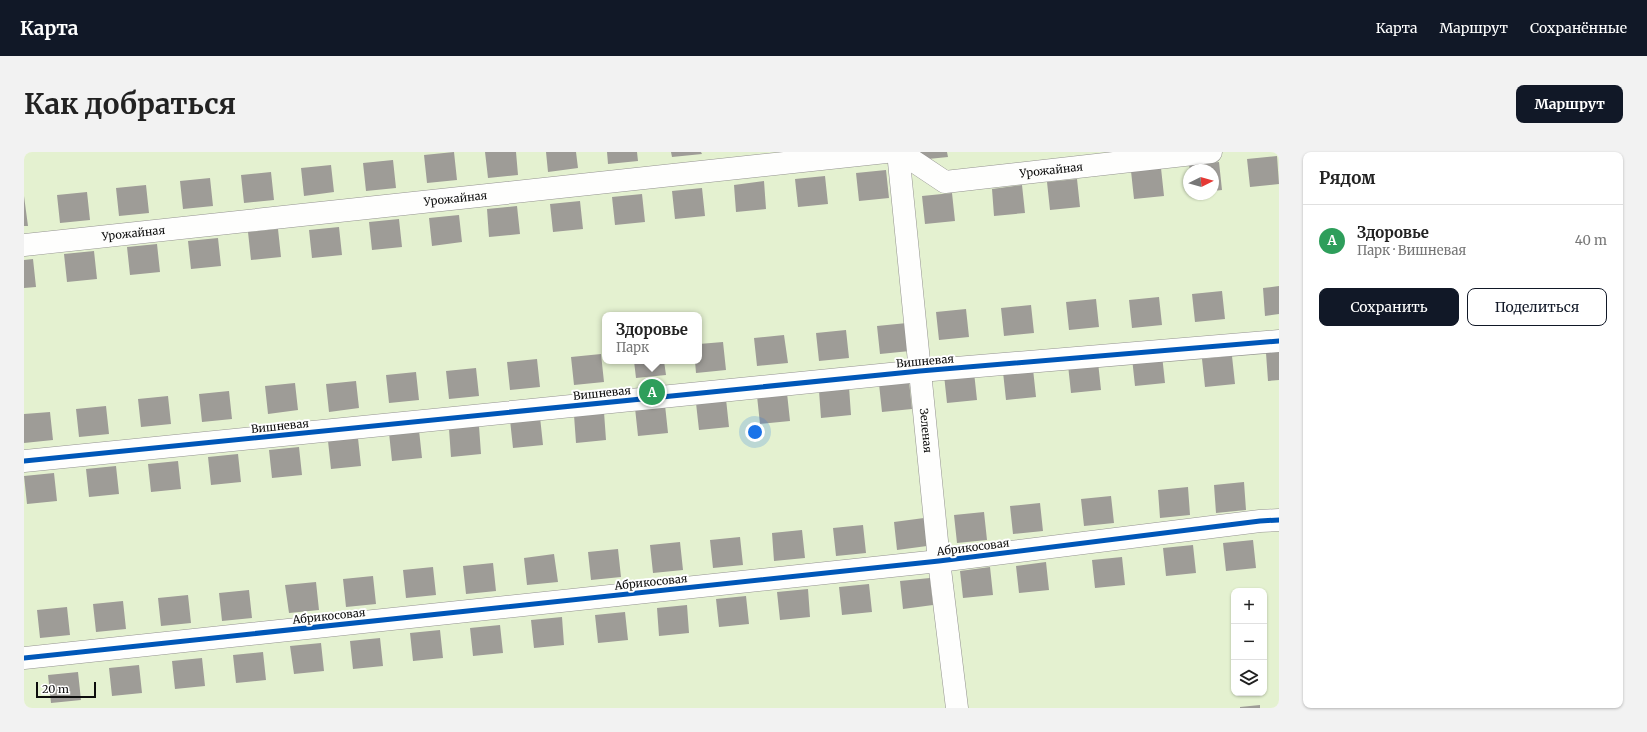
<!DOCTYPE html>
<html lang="ru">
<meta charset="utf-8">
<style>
:root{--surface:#fff;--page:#f2f2f2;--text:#222;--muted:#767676;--line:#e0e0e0;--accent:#111827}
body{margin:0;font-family:Merriweather,serif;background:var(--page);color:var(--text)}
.controls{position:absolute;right:12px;bottom:12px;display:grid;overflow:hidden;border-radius:8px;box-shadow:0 1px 3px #0004}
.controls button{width:36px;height:36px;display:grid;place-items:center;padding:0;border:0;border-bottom:1px solid var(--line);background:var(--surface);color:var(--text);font:20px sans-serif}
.compass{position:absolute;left:1159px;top:12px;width:36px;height:36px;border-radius:50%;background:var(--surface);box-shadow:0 1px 3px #0004;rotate:85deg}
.scale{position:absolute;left:12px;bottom:10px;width:60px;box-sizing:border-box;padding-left:4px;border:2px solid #0d0d0d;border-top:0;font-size:11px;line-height:14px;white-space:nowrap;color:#0d0d0d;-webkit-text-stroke:3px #fff;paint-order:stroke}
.you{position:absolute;left:731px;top:280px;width:14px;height:14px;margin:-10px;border:3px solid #fff;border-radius:50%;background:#1a73e8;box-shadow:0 0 0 6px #1a73e833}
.badge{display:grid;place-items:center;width:26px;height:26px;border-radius:50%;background:var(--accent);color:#fff;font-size:13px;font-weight:700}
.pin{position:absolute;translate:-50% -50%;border:2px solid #fff;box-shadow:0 1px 4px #0006}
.popup{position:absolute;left:578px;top:160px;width:100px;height:52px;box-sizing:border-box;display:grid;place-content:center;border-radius:8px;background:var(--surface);filter:drop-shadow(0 1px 3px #0005);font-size:13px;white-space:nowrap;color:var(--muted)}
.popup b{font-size:15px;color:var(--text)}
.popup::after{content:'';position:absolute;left:50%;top:100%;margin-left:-8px;border:8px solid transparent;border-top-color:var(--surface)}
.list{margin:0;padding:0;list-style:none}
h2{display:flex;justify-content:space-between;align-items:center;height:52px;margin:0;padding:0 16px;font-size:17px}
h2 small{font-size:13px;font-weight:400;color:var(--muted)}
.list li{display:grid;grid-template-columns:26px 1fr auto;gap:12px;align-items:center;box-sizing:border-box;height:72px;padding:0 16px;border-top:1px solid var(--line)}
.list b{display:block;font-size:15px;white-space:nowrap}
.list p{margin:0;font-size:13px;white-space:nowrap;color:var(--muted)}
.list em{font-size:13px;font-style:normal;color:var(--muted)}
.actions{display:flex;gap:8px;padding:12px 16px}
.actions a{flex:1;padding:9px 0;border:1px solid var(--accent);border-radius:8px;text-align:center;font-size:14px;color:var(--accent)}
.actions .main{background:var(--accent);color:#fff}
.icon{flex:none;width:22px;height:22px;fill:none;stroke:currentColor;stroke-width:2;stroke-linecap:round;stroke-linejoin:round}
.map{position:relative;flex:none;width:1255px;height:556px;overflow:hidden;border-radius:8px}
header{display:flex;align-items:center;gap:24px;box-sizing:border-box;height:56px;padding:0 20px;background:var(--accent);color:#fff}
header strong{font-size:19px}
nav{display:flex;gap:22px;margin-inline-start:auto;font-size:14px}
.intro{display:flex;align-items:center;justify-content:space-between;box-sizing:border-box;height:96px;padding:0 24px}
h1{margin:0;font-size:28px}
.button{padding:10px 18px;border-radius:8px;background:var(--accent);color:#fff;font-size:14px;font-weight:700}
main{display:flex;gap:24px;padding:0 24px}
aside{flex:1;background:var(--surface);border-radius:8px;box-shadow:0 1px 3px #0004}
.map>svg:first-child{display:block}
.green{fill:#e4f1d0;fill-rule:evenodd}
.building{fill:#9e9c97}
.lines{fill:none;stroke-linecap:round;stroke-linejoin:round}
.minor-casing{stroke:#949390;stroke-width:23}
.minor{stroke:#fefefd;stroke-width:22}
.cycleway-casing{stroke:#fff;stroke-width:8}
.cycleway{stroke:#0057b8;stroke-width:5}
.labels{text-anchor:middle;stroke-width:4;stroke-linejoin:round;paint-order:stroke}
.street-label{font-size:11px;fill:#0d0d0d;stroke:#fff}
</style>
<header>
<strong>Карта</strong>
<nav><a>Карта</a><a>Маршрут</a><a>Сохранённые</a></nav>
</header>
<div class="intro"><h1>Как добраться</h1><a class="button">Маршрут</a></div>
<main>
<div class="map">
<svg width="1255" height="556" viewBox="0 0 1255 556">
<rect width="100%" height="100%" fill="#fbf9f1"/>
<path class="green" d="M 0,0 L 1255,0 L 1255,556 L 0,556 ZM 1165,18 L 1189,18 L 1189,42 L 1165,42 ZM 581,163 L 675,163 L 675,209 L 581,209 ZM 1210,439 L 1240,439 L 1240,541 L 1210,541 Z"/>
<path class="building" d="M 430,0 L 433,28 L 403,31 L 400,3 Z
M 461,0 L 492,0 L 494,23 L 464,26 Z
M 522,0 L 552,0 L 554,16 L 524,20 Z
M 583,0 L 613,0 L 614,9 L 584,12 Z
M 647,0 L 677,0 L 678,2 L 648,5 Z
M 893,0 L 923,0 L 924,5 L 894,8 Z
M 1253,4 L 1255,32 L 1226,35 L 1223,7 Z
M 369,8 L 372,36 L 342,39 L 339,11 Z
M 1195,10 L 1198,38 L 1189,39 L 1189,18 L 1166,18 L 1165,13 Z
M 307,13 L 310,40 L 280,44 L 277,16 Z
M 1137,16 L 1140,44 L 1110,47 L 1107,19 Z
M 862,18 L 865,46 L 835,49 L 832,21 Z
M 247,20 L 250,48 L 220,51 L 217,23 Z
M 801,24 L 804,52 L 774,55 L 771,27 Z
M 186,26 L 189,54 L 159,57 L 156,29 Z
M 1053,27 L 1056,55 L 1026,58 L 1023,30 Z
M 740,29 L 742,57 L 712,60 L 710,33 Z
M 122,33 L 125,61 L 95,64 L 92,36 Z
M 998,33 L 1001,61 L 970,64 L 968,37 Z
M 678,36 L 681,64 L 651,67 L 648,39 Z
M 63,40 L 66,68 L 36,71 L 33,43 Z
M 928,41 L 931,69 L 901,72 L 898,44 Z
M 618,42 L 621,70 L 591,73 L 588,45 Z
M 0,44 L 4,74 L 0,74 Z
M 556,49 L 559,77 L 529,80 L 526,52 Z
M 493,54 L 496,82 L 465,85 L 463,57 Z
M 435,63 L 438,90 L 408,94 L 405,66 Z
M 375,67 L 378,95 L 348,98 L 345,70 Z
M 315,75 L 318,103 L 288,106 L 285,78 Z
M 254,77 L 257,105 L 227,108 L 224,80 Z
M 194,86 L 197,114 L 167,117 L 164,89 Z
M 133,92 L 136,120 L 106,123 L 103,95 Z
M 70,99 L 73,127 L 43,130 L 40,102 Z
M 9,107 L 12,135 L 0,136 L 0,108 Z
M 1255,134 L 1255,162 L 1241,164 L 1239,136 Z
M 1198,139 L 1201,167 L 1171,170 L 1168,142 Z
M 1135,145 L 1138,173 L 1108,176 L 1105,148 Z
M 1072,147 L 1075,175 L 1045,178 L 1042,150 Z
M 1007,153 L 1010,181 L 980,184 L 977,156 Z
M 942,157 L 945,185 L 915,188 L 912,160 Z
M 883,171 L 886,199 L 856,202 L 853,174 Z
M 822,178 L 825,206 L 795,209 L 792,181 Z
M 760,183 L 764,211 L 733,214 L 730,186 Z
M 699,190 L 702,218 L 672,221 L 671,209 L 675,209 L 675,192 Z
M 1255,199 L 1255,228 L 1244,229 L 1242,201 Z
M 577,202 L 580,230 L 550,233 L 547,205 Z
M 1138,203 L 1141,231 L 1111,234 L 1108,206 Z
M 1208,204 L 1211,232 L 1181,235 L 1178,207 Z
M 513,207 L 516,235 L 486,238 L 483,210 Z
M 610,209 L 640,209 L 642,223 L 612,226 Z
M 1074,210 L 1077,238 L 1047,241 L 1044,213 Z
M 452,216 L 455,244 L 425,247 L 422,219 Z
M 1009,217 L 1012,245 L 982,248 L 979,220 Z
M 392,220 L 395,248 L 365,251 L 362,223 Z
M 950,220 L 953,248 L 923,251 L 920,223 Z
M 332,229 L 335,256 L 305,260 L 302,232 Z
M 885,229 L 888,257 L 858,260 L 855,232 Z
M 271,231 L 274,258 L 244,262 L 241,234 Z
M 825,235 L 827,263 L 797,266 L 795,239 Z
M 205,239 L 208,267 L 178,270 L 175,242 Z
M 763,241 L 766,269 L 736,272 L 733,244 Z
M 144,244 L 147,272 L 117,275 L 114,247 Z
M 702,247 L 705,275 L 675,278 L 672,251 Z
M 641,253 L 644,281 L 614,284 L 611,256 Z
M 82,254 L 85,282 L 55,285 L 52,257 Z
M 26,260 L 29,288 L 0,291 L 0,262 Z
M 580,260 L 582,288 L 552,291 L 550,263 Z
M 516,265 L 519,293 L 489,296 L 486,268 Z
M 455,274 L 457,302 L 427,305 L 425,277 Z
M 395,278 L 398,306 L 368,309 L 365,281 Z
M 334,286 L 337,314 L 307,317 L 304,289 Z
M 275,295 L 278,323 L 248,326 L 245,298 Z
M 214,302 L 217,330 L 187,333 L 184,305 Z
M 154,309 L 157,337 L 127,340 L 124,312 Z
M 92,314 L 95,342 L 65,345 L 62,317 Z
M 30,321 L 33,349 L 3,352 L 0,324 Z
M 1220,330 L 1222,358 L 1192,361 L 1190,333 Z
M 1164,335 L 1166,363 L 1136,366 L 1134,338 Z
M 1087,344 L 1090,371 L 1060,374 L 1057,347 Z
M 1016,351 L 1019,379 L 989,382 L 986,354 Z
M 960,360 L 963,388 L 933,391 L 930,363 Z
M 900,366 L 903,394 L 873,398 L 870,370 Z
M 839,373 L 842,401 L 812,404 L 809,376 Z
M 778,378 L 781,406 L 750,409 L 748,381 Z
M 716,385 L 719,413 L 689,416 L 686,388 Z
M 1229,388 L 1232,416 L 1202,419 L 1199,391 Z
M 656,390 L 659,418 L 629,421 L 626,393 Z
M 1169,393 L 1172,421 L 1142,424 L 1139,396 Z
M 594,397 L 597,425 L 567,428 L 564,400 Z
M 530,402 L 534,430 L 503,433 L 500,406 Z
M 1098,405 L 1101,433 L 1071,436 L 1068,408 Z
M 1022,410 L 1025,438 L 995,441 L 992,414 Z
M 469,411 L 472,439 L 442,442 L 439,414 Z
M 409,415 L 412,443 L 382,446 L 379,418 Z
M 966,415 L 969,443 L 939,446 L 936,419 Z
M 349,424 L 352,452 L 322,455 L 319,427 Z
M 906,426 L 909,453 L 879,457 L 876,429 Z
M 292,430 L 295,458 L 265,461 L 261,433 Z
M 845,432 L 848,460 L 818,463 L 815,435 Z
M 784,437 L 786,465 L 756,468 L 753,440 Z
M 225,438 L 228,466 L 198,469 L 195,441 Z
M 164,443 L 167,471 L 137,474 L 134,446 Z
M 722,444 L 725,472 L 695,475 L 692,447 Z
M 99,449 L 102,477 L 72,480 L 69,452 Z
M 663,453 L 665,481 L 635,484 L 633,456 Z
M 43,455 L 46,483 L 16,486 L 13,458 Z
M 601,460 L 604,488 L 574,491 L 571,463 Z
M 538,465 L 540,493 L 510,496 L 507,468 Z
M 476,473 L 479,501 L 449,504 L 446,476 Z
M 416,478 L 419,506 L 389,509 L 386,481 Z
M 356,486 L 359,514 L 329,517 L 326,489 Z
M 297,491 L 300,519 L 270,522 L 266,494 Z
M 239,500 L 242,528 L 212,531 L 209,503 Z
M 178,506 L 181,534 L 151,537 L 148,509 Z
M 115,513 L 118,541 L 88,544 L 85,516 Z
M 54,520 L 57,548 L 27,551 L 24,523 Z
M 1236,553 L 1236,556 L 1216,556 L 1216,555 Z"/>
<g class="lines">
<g class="minor-casing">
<g id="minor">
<path id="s1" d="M 874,0 L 915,409 L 933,556"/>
<path id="s2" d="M 876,0 L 921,30 L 1187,0"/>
<path id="s3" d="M 0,93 L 862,0"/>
<path d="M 0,309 L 896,219 L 1255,189"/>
<path d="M 0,506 L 915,409 L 1236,369 L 1255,368"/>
</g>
</g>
<use href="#minor" class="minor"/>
<g class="cycleway-casing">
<path id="cycleway" d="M 0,309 L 896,219 L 1255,189
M 0,506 L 915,409 L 1236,369 L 1255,368"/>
</g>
<use href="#cycleway" class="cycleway"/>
</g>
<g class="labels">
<g class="street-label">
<text dy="4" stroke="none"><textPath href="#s2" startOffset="161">Урожайная</textPath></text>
<text dy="4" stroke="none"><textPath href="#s3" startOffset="434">Урожайная</textPath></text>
<text dy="4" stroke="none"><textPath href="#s3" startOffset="110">Урожайная</textPath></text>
<text transform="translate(901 209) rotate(-5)" y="4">Вишневая</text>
<text transform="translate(578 241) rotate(-6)" y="4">Вишневая</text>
<text transform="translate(256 274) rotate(-6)" y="4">Вишневая</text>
<text dy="4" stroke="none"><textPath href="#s1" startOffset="280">Зеленая</textPath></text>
<text transform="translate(949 395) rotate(-7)" y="4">Абрикосовая</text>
<text transform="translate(627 430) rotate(-6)" y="4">Абрикосовая</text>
<text transform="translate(305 464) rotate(-6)" y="4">Абрикосовая</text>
</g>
</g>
</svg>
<div class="controls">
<button>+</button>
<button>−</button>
<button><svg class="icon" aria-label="layers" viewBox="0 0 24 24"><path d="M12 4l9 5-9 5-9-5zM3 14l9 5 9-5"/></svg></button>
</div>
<svg class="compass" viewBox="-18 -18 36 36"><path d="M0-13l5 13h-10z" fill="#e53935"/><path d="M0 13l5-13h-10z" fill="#767676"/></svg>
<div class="scale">20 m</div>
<div class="you"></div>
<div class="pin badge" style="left:628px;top:240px;background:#2e9e5b">A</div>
<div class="popup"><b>Здоровье</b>Парк</div>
</div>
<aside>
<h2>Рядом<small></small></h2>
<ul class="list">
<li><span class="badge" style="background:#2e9e5b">A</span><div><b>Здоровье</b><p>Парк · Вишневая</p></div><em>40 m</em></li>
</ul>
<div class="actions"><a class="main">Сохранить</a><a>Поделиться</a></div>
</aside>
</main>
